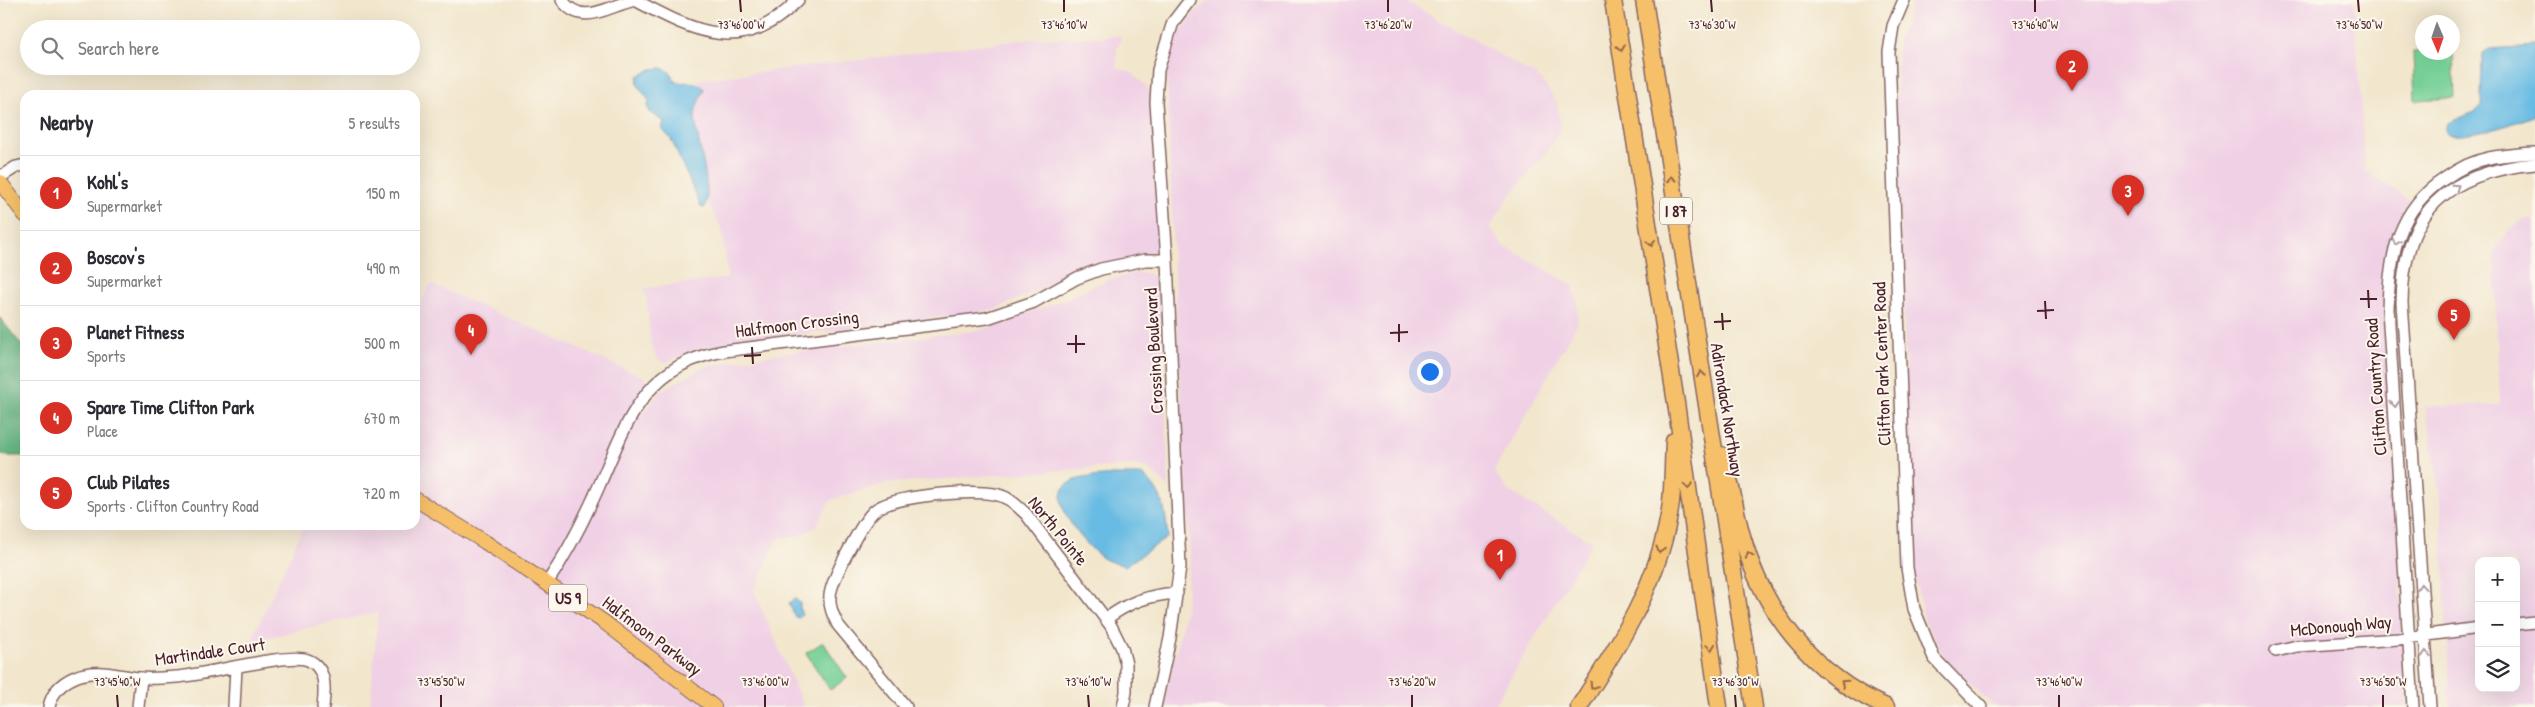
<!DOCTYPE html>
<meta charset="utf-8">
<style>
:root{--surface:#fff;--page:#f7f7f7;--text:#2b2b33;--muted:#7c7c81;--line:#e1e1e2;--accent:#d93025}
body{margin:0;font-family:"Patrick Hand",sans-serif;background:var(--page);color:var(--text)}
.controls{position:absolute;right:15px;bottom:15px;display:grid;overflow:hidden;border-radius:10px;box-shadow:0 5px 20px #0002}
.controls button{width:45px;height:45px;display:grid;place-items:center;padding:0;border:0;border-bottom:1px solid var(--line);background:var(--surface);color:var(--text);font:25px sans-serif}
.compass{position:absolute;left:2415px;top:15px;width:45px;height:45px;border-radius:50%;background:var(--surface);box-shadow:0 5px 20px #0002;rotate:178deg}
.you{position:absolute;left:1429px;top:371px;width:18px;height:18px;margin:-12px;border:4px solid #fff;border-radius:50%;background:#1a73e8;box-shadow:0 0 0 8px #1a73e833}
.badge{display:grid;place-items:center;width:32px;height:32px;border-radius:50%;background:var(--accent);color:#fff;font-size:16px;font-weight:700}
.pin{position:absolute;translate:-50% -41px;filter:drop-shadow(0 1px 2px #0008)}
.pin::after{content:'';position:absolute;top:26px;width:18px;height:15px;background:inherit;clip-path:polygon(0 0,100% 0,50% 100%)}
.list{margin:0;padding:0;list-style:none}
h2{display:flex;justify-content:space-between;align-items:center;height:65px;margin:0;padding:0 20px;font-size:21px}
h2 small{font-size:16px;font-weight:400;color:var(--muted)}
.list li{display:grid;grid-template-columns:32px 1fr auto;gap:15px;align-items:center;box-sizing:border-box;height:75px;padding:0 20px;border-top:1px solid var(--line)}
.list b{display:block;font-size:19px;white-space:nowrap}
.list p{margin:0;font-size:16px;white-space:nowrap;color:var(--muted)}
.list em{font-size:16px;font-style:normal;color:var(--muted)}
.icon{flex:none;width:28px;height:28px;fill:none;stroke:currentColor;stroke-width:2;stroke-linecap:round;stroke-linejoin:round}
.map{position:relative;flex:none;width:2535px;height:707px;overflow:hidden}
.search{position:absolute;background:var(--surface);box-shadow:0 5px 20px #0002;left:20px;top:20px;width:400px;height:55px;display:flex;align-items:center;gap:12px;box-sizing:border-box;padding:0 18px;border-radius:28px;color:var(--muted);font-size:19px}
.panel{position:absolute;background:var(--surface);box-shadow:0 5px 20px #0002;left:20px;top:90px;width:400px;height:440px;border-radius:15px}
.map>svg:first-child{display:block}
.built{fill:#f0d0e5;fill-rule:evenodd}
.green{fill:#76d096;stroke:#607860}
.forest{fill:#60b27f;stroke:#556855}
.water{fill:#67bbe3;stroke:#586d87}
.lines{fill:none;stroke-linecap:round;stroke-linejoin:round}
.minor-casing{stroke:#856563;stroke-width:14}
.major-casing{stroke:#856563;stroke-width:16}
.highway-casing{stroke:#856563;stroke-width:19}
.minor{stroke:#fff;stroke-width:11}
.major{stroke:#f6c06b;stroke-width:14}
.highway{stroke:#f6c06b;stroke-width:16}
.oneway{stroke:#976748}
.oneway2{stroke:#ae9aa0}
.ticks{fill:none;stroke:#4a1f2b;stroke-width:2}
.labels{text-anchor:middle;stroke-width:4;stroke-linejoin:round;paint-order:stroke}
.shield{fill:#fbf7ec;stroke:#7f6065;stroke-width:1}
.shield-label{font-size:16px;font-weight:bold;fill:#4a1f2b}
.street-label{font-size:18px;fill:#4a1f2b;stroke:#fbf7ec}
.ticks-label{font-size:12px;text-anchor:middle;fill:#4a1f2b;stroke:#fbf7ec;stroke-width:4;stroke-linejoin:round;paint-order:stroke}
</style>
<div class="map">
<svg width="2535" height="707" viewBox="0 0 2535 707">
<rect width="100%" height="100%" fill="#fbf7ec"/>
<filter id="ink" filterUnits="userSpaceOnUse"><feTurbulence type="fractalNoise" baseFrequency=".02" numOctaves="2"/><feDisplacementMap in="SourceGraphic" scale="10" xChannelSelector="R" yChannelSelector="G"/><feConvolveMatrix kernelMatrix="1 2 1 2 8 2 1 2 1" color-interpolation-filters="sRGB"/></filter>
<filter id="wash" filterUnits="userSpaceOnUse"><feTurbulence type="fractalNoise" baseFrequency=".0096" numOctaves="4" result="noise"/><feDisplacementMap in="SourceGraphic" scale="20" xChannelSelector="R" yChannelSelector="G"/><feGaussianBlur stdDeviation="1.12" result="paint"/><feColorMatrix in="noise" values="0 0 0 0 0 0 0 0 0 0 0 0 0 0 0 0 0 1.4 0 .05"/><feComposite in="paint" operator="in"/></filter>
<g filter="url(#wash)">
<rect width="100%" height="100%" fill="#f2e6cc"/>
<path class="built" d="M 1209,0 L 1404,0 L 1540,78 L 1557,102 L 1561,126 L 1548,150 L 1509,197 L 1490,228 L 1503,245 L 1573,285 L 1578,307 L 1577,324 L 1494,471 L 1507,490 L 1592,542 L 1493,707 L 1163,707 L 1185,613 L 1190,559 L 1173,253 L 1167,73 L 1176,37 L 1195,12 Z
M 1914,0 L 2354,0 L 2365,170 L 2413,202 L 2392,241 L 2384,292 L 2407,707 L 1995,707 L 1948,663 L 1925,622 L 1913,569 L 1896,108 L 1898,40 Z
M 1122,36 L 1117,47 L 1117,67 L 1131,72 L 1147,87 L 1150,95 L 1159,250 L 1064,278 L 994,310 L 705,347 L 664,363 L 656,357 L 651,345 L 645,288 L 728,278 L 722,230 L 706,199 L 705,170 L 698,144 L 695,114 L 704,89 L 697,80 L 1027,39 Z
M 2524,220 L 2535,220 L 2535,707 L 2450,707 L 2441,509 L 2436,469 L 2425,406 L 2500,405 L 2494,258 L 2498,245 L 2508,231 ZM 2479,561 L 2516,561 L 2516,688 L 2479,688 Z
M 1136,273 L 1147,273 L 1159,280 L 1169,488 L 1149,469 L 1135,465 L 887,483 L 831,500 L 815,528 L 797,536 L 777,539 L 754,591 L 804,707 L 370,707 L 378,612 L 251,641 L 304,525 L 415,525 L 415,306 L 418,306 L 431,284 L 646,378 L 640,417 L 661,391 L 703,367 L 776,354 L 981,330 L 1066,299 L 1105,281 Z"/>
<path class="green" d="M 2453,50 L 2455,98 L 2415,100 L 2413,52 L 2452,52 Z
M 823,642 L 847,678 L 830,690 L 806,653 Z"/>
<path class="forest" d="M 0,318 L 25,349 L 25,456 L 6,456 L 0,453 Z"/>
<path class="water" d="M 2535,46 L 2535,115 C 2519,123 2463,140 2447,134 L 2445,129 L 2448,123 L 2474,112 L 2481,106 L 2482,53 L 2490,49 Z
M 662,68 L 671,73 L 674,81 C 685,85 696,78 704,89 C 701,97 695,108 695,115 C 695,139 714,188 704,208 L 701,207 L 671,139 L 662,129 L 664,122 L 650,112 L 647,106 L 650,102 L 637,84 L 638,76 L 652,69 Z
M 1112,475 L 1143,475 C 1164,494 1165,509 1168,537 L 1125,566 C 1116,563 1108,562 1100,556 C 1085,544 1042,497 1071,482 C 1081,476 1101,477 1112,475 Z
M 794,598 L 800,603 L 800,610 L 802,615 L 799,618 L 795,617 L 789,603 Z"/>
</g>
<g filter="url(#ink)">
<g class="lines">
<g class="minor-casing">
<path id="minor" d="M 562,0 C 583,29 610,4 636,0
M 635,0 C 695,32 743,57 798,0
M 1904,0 L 1893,26 L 1889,52 L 1907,568 L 1914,609 L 1934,658 L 1981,707
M 0,177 L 16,167 L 25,165
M 547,583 C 568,552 584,520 599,486 C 628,420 645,364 724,351 L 987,318 L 1034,302 L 1077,278 L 1101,269 L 1145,260 L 1167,260
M 1106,619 C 1129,602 1148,595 1177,593
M 2516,624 L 2535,622
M 2276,651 L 2297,646 L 2398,639 L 2479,628
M 49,707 C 52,692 61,683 75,677 C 96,668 118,676 139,678 C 151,679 165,678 177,677 C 205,675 288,652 308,660 C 327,668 325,690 323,707
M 138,707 L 141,678
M 234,707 L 236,668
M 906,707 L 838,625 C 833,615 829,607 830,596 C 831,580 862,522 874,511 C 893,495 969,490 994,494 C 1008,496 1016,505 1026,514 L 1111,626 L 1122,648 L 1126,664 L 1126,692 L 1123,707
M 1155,707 L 1170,638 L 1180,567 L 1167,260 L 1156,102 L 1158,70 L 1173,22 L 1190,0
M 2413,707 L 2388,309 C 2389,257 2398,209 2444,179 C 2458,169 2473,161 2489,158 C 2504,155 2520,154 2535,153
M 2430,707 L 2402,303 C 2403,212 2446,172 2535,164"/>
</g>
<g class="major-casing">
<path id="major" d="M 0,182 L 25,215
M 415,499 L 485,542 L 604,622 L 714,707"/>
</g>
<g class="highway-casing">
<path id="highway" d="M 1613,0 L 1676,403 L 1719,707
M 1644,0 L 1754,707
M 1721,455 C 1732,481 1734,509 1742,536 C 1763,612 1813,675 1886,707
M 1579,707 C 1620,644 1662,578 1671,502 C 1673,482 1673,461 1674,441"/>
</g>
<use href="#minor" class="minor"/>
<use href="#major" class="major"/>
<use href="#highway" class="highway"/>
</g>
<defs><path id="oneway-chevron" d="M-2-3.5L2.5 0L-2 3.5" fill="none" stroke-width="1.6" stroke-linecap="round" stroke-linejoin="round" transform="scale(1.25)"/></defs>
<g class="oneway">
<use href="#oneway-chevron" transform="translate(1621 48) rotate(81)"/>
<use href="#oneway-chevron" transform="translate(1671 179) rotate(-99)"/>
<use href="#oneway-chevron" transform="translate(1651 243) rotate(81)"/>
<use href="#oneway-chevron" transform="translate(1701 374) rotate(-99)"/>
<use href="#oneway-chevron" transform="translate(1688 486) rotate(82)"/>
<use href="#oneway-chevron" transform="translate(1660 550) rotate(105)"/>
<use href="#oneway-chevron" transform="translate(1749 555) rotate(-110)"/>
<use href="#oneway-chevron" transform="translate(1711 647) rotate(82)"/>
<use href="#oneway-chevron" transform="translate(1844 683) rotate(-145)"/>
<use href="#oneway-chevron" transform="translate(1593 686) rotate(122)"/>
</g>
<g class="oneway2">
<use href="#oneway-chevron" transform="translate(2456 187) rotate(-34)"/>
<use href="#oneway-chevron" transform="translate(2396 242) rotate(109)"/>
<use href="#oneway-chevron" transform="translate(2395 404) rotate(86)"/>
<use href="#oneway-chevron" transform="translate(2421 587) rotate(-94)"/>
<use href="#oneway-chevron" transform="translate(2426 654) rotate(-94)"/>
</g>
</g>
<path class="ticks" d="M 740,0 L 741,12M 1064,0 L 1064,12M 1388,0 L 1388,12M 1711,0 L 1712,12M 2035,0 L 2035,12M 2358,0 L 2359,12M 2368,290 L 2369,308M 2360,299 L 2377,299M 2045,301 L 2046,319M 2037,311 L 2054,310M 1722,313 L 1723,330M 1714,322 L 1731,321M 1399,324 L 1399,342M 1390,333 L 1408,332M 1076,335 L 1076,353M 1067,344 L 1085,344M 752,347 L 753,364M 744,356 L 761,355M 117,695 L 118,707M 441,695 L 441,707M 765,695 L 765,707M 1088,695 L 1089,707M 1412,695 L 1412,707M 1735,695 L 1736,707M 2059,695 L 2059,707M 2383,695 L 2383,707"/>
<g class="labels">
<g class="shield">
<rect x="1660" y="197.5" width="32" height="27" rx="4"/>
<rect x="549" y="584.5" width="38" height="27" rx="4"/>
</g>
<g class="shield-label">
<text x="1676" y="217">I 87</text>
<text x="568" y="604">US 9</text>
</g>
<g class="street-label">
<text transform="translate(797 324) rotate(-7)" y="6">Halfmoon Crossing</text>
<text transform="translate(1154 351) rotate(-93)" y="6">Crossing Boulevard</text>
<text transform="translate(1882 364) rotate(-92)" y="6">Clifton Park Center Road</text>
<text transform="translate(2376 387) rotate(-94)" y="6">Clifton Country Road</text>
<text transform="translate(1727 410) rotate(81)" y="6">Adirondack Northway</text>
<text transform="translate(1058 531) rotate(51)" y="6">North Pointe</text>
<text transform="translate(2341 626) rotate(-5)" y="6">McDonough Way</text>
<text transform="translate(652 636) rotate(37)" y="6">Halfmoon Parkway</text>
<text transform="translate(210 652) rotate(-8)" y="6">Martindale Court</text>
</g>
</g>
<g class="ticks-label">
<text x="741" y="29">73°46'00"W</text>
<text x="1064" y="29">73°46'10"W</text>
<text x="1388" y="29">73°46'20"W</text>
<text x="1712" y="29">73°46'30"W</text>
<text x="2035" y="29">73°46'40"W</text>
<text x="2359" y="29">73°46'50"W</text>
<text x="117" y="686">73°45'40"W</text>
<text x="441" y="686">73°45'50"W</text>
<text x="765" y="686">73°46'00"W</text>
<text x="1088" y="686">73°46'10"W</text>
<text x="1412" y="686">73°46'20"W</text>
<text x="1735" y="686">73°46'30"W</text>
<text x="2059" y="686">73°46'40"W</text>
<text x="2383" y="686">73°46'50"W</text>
</g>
</svg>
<div class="controls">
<button>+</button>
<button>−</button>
<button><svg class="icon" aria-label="layers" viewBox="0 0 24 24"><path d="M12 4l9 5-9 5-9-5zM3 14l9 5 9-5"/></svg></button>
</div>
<svg class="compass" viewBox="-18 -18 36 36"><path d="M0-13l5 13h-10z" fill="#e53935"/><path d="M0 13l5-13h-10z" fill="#7c7c81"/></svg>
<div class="you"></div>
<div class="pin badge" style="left:1500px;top:580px">1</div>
<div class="pin badge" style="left:2072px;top:91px">2</div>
<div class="pin badge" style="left:2128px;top:216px">3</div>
<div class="pin badge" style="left:471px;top:355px">4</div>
<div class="pin badge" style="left:2454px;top:340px">5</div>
<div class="search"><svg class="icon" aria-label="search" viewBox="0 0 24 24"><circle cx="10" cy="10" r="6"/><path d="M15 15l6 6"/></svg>Search here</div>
<section class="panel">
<h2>Nearby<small>5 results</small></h2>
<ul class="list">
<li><span class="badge">1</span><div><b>Kohl's</b><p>Supermarket</p></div><em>150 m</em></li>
<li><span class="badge">2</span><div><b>Boscov's</b><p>Supermarket</p></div><em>490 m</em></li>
<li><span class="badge">3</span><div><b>Planet Fitness</b><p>Sports</p></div><em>500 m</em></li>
<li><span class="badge">4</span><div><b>Spare Time Clifton Park</b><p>Place</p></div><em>670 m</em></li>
<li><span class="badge">5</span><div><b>Club Pilates</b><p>Sports · Clifton Country Road</p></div><em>720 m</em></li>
</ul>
</section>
</div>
